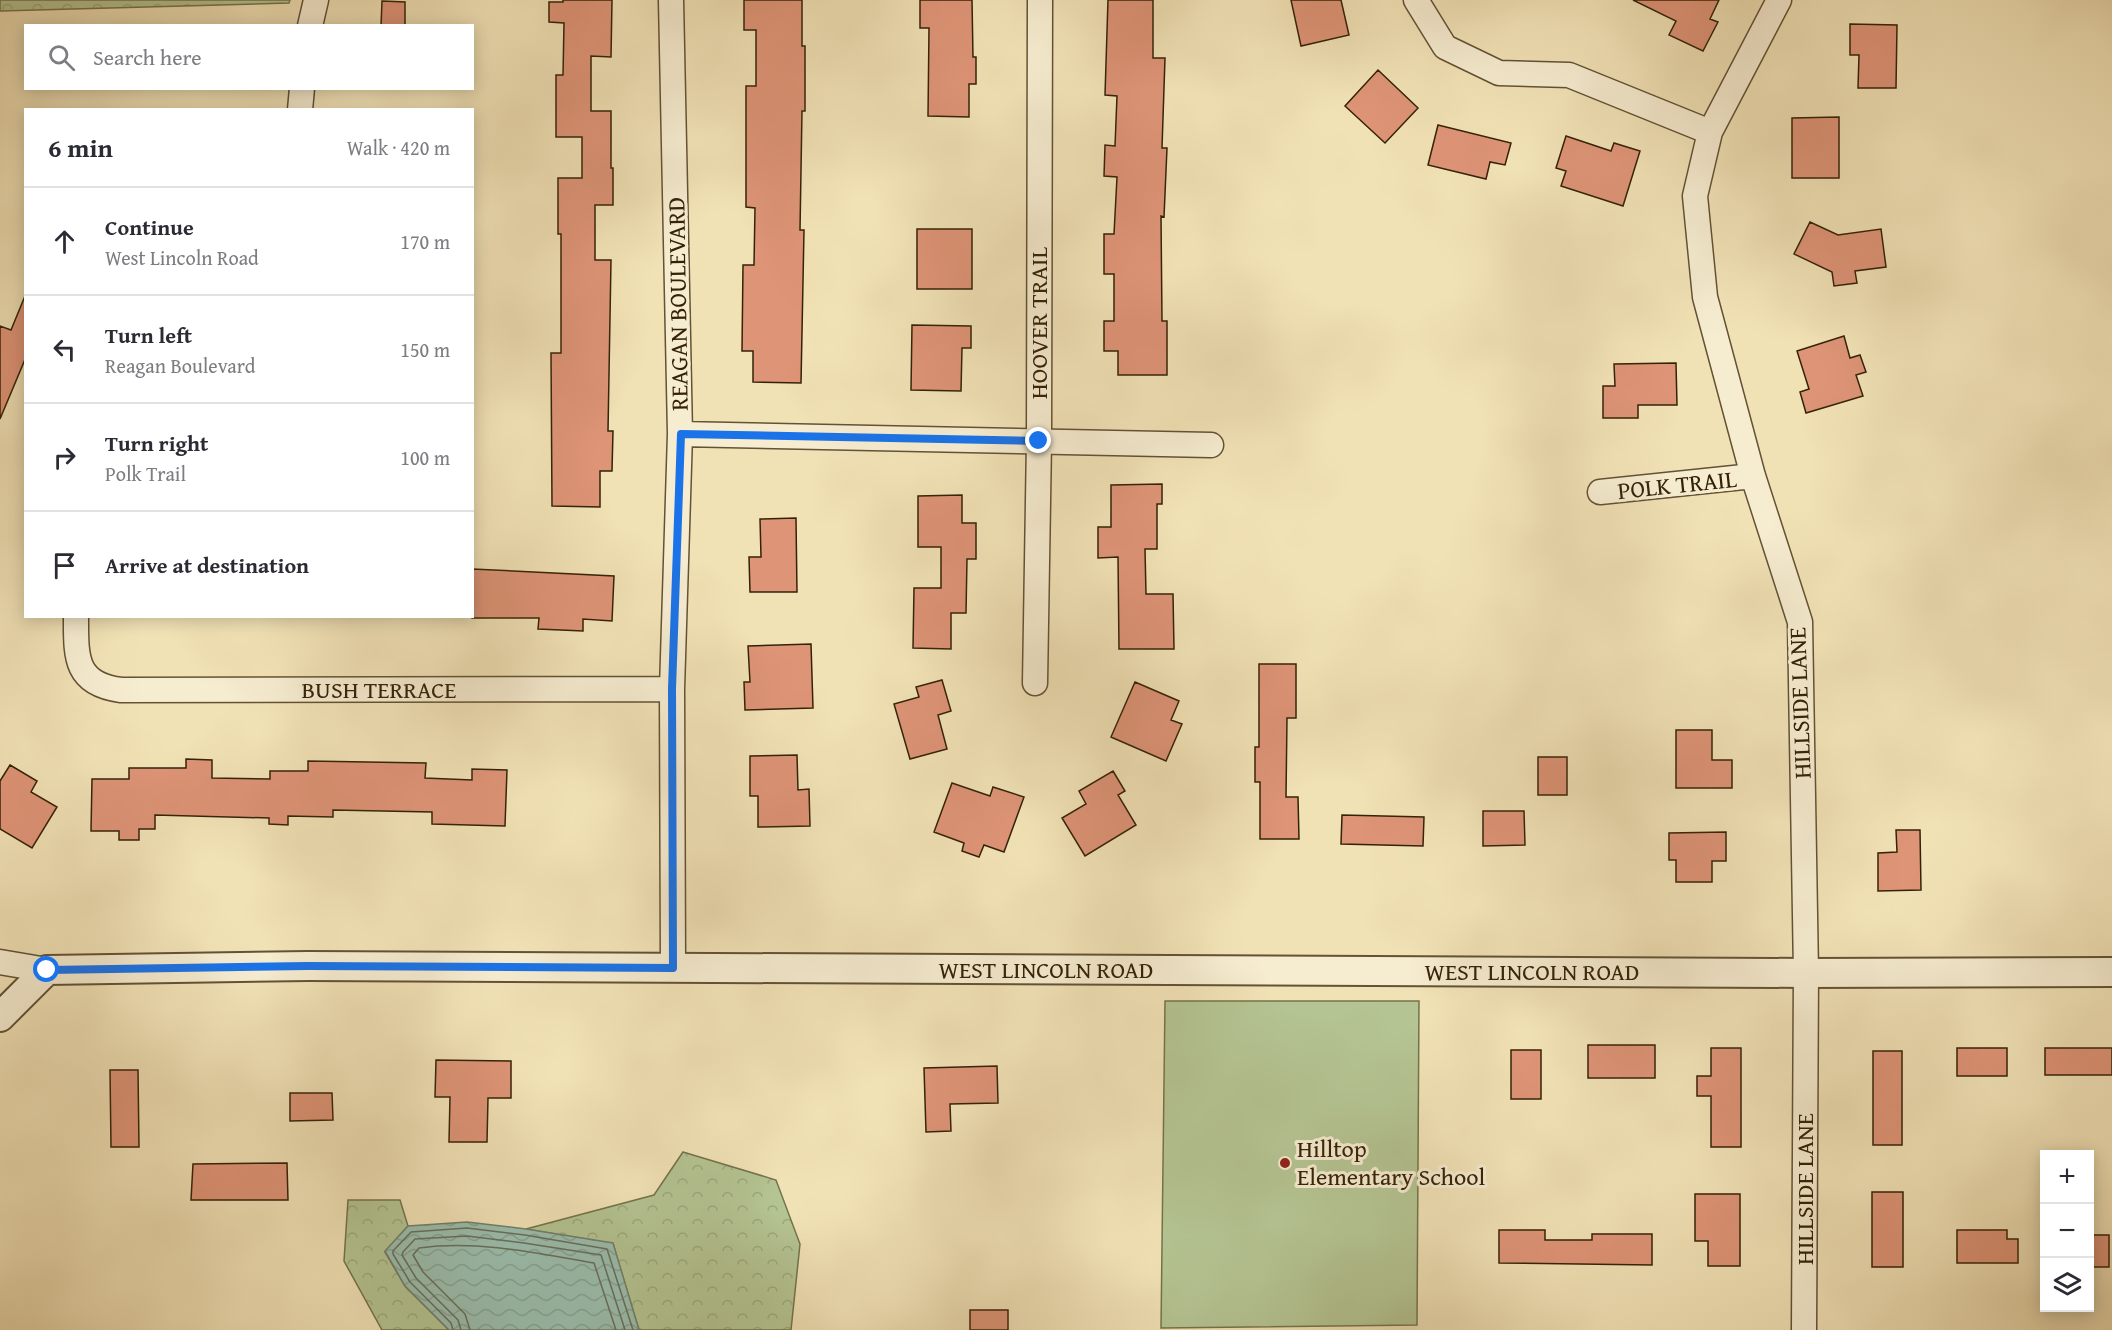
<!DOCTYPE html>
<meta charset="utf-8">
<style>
:root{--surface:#fff;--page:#f2f2f3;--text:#2b2b33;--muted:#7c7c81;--line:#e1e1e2}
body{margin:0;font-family:"Gentium Book Plus",serif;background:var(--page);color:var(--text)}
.controls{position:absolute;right:18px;bottom:18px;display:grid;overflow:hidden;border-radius:0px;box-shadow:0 3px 15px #0003}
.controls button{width:54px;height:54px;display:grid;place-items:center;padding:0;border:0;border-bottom:2px solid var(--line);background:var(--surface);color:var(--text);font:30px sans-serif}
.stop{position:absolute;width:18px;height:18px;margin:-14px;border:4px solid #1a73e8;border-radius:50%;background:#fff}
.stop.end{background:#1a73e8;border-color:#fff;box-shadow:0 2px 6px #0008}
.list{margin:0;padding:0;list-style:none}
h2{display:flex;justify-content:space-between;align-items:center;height:78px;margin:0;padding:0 24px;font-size:26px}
h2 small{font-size:20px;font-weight:400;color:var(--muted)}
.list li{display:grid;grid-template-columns:39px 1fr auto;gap:18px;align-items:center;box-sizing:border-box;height:108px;padding:0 24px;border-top:2px solid var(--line)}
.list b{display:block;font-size:22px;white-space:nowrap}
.list p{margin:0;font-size:20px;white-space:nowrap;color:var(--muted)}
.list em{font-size:20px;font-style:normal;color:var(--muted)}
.icon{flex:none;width:33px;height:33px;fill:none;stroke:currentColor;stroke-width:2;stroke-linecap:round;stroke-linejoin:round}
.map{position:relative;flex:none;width:2112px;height:1330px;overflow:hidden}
.search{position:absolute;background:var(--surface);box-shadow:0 3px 15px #0003;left:24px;top:24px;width:450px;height:66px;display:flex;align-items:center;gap:15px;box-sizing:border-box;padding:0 21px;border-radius:0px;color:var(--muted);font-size:22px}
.panel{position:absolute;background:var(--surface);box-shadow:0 3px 15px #0003;left:24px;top:108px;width:450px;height:510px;border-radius:0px}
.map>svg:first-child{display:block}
.grass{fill:#b4c492;stroke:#74734d;stroke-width:1.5}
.forest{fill:url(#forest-crowns);stroke:#74734d;stroke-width:1.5}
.water{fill:url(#water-waves);stroke:#72806c;stroke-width:1.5}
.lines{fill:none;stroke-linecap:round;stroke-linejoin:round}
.shore{stroke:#68705b;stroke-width:1.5}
.building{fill:#de9477;stroke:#342208;stroke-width:1.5}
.minor-casing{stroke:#635234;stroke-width:27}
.tertiary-casing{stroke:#635234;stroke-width:32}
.minor{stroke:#f6ecd0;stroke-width:24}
.tertiary{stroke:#f6ecd0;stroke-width:28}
.route{stroke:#1a73e8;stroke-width:8}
.poi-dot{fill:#8f2418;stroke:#f6ecd0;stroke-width:2}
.labels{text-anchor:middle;stroke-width:6;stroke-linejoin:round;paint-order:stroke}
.street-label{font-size:24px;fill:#342208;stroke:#f6ecd0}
.poi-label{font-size:24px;fill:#342208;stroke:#f6ecd0;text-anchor:start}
</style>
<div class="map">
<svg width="2112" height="1330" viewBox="0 0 2112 1330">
<defs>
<pattern id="forest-crowns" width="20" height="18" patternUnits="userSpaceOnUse" patternTransform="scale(1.5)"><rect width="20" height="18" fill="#b4c492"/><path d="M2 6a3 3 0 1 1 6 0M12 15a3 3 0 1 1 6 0" fill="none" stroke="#9ba87c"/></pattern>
<pattern id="water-waves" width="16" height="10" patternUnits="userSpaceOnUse" patternTransform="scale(1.5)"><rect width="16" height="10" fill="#9bbeae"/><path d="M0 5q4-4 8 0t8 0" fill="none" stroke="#86a394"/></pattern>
</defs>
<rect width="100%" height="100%" fill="#f1e2b6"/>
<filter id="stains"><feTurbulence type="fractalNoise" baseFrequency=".00333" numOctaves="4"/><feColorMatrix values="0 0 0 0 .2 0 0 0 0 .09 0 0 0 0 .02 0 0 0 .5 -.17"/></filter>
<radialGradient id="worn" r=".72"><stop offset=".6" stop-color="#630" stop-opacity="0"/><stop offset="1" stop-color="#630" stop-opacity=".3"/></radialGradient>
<path class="grass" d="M 1165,1001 L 1419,1001 L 1417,1325 L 1161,1328 Z"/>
<path class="forest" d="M 0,0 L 290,0 L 289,3 L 0,11 Z
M 683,1152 L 776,1180 L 800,1244 L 791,1330 L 639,1330 L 613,1244 L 526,1229 L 654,1195 Z
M 348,1200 L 400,1200 L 408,1226 L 385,1252 L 405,1286 L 449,1330 L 382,1330 L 344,1261 Z"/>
<path class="water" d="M 467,1222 L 526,1229 L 613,1243 L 639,1330 L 449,1330 L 405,1286 L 385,1251 L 408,1226 Z"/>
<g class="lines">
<path class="shore" d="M 453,1330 L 451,1323 L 410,1282 L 393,1254 L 393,1251 L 411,1232 L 467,1228 L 525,1235 L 607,1249 L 633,1330
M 461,1330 L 458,1320 L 416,1278 L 402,1255 L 403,1252 L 415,1239 L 467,1236 L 524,1243 L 601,1255 L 625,1330
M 470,1330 L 465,1314 L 423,1272 L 413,1255 L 419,1248 C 477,1240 537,1253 594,1263 L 616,1330"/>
</g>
<path class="building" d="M 563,0 L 612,0 L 611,57 L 591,56 L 591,111 L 611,111 L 611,168 L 613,168 L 613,205 L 595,205 L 595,260 L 611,260 L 608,431 L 613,431 L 612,471 L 600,471 L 600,507 L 552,506 L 551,353 L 561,353 L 561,234 L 558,234 L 558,178 L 582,178 L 582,137 L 556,137 L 556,75 L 563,75 L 564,23 L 549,22 L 549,2 L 563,2 Z
M 744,0 L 802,0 L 802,46 L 805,46 L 805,111 L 802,111 L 800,230 L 804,230 L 801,383 L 753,382 L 753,351 L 742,351 L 743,265 L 754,265 L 755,208 L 746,207 L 746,86 L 756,86 L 756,30 L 744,30 Z
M 920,0 L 972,0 L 973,57 L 976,57 L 976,84 L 969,84 L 969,117 L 928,116 L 929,28 L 920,28 Z
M 1108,0 L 1153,0 L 1153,58 L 1165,58 L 1162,148 L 1167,148 L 1164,217 L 1161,216 L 1162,321 L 1167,321 L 1167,375 L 1118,375 L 1118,351 L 1104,351 L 1104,321 L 1114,321 L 1114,274 L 1104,274 L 1104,234 L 1114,234 L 1117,177 L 1104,176 L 1105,145 L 1115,146 L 1117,96 L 1105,95 Z
M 1291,0 L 1341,0 L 1349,35 L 1301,46 Z
M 1633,0 L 1719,0 L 1710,19 L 1718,22 L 1703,51 L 1669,35 L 1676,21 Z
M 382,1 L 405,2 L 405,26 L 381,26 Z
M 1850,24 L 1897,25 L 1896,88 L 1858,88 L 1859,55 L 1850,55 Z
M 1378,70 L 1418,108 L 1385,143 L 1345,106 Z
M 1839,117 L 1839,178 L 1792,178 L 1792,118 Z
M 1438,125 L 1511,143 L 1505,165 L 1490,162 L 1486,179 L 1428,165 Z
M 1566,136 L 1611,151 L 1614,143 L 1640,151 L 1623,206 L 1561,186 L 1566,171 L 1556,168 Z
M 1810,222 L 1838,235 L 1881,229 L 1886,267 L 1855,271 L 1857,283 L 1834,286 L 1832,272 L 1794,254 Z
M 917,229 L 972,229 L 972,289 L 917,289 Z
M 25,296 L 26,357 L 0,419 L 0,326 L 11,330 Z
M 912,325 L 971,326 L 971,348 L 962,348 L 961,391 L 911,390 Z
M 1844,336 L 1850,358 L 1860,355 L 1866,372 L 1856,375 L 1863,396 L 1806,413 L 1800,392 L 1809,389 L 1797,351 Z
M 1676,363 L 1677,405 L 1638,405 L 1638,418 L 1603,418 L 1603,386 L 1615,386 L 1614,364 Z
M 1162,484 L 1162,504 L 1157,504 L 1157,549 L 1145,549 L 1146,594 L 1173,594 L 1174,649 L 1119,649 L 1118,557 L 1098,558 L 1098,527 L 1111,527 L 1111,485 Z
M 962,495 L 962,523 L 976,523 L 976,559 L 967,559 L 966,613 L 951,613 L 951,649 L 913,648 L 914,588 L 941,588 L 941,547 L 918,547 L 918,496 Z
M 796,518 L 797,592 L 750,592 L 749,557 L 761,557 L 760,519 Z
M 472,569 L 614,576 L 612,621 L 583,619 L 583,631 L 538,629 L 539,618 L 472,618 Z
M 811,644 L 813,708 L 745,710 L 744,682 L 750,682 L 748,646 Z
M 1259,664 L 1296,664 L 1296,718 L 1287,718 L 1286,797 L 1298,797 L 1299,839 L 1260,839 L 1260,782 L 1255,782 L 1255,747 L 1259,747 Z
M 942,680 L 951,711 L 938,715 L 947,749 L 910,759 L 894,704 L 919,697 L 916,687 Z
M 1135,682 L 1179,701 L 1171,720 L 1182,724 L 1166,761 L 1111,737 Z
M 1676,730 L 1712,730 L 1712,760 L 1732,760 L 1732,788 L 1676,788 Z
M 797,755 L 798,790 L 809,789 L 810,826 L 758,827 L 758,796 L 750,796 L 750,756 Z
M 1538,757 L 1567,757 L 1567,795 L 1538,795 Z
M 186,759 L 212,760 L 212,778 L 270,779 L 270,771 L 308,771 L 308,761 L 426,763 L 425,778 L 472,780 L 472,769 L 507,770 L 505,826 L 432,824 L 432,812 L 333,810 L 333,817 L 288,816 L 288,825 L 269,824 L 269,818 L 155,815 L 155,829 L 139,829 L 139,840 L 119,840 L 119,831 L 91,831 L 92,779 L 129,779 L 129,768 L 186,768 Z
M 10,765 L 37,781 L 31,792 L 57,807 L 32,848 L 0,829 L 0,781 Z
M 1113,771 L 1125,791 L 1118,795 L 1136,825 L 1085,856 L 1062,818 L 1086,804 L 1079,791 Z
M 952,783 L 990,796 L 993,787 L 1024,797 L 1004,852 L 984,845 L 979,857 L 962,851 L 964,843 L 934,832 Z
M 1483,811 L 1524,811 L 1525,845 L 1483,846 Z
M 1342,815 L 1424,817 L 1423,846 L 1341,844 Z
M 1896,830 L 1920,830 L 1921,890 L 1878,891 L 1878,853 L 1897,852 Z
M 1726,832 L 1726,861 L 1712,861 L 1712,882 L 1676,882 L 1676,860 L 1669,860 L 1669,833 Z
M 1588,1045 L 1655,1045 L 1655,1078 L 1588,1078 Z
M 1711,1048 L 1741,1048 L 1741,1147 L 1711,1147 L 1711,1096 L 1697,1096 L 1697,1076 L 1711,1076 Z
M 1957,1048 L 2007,1048 L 2007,1076 L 1957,1076 Z
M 2045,1048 L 2112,1048 L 2112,1075 L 2045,1075 Z
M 1511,1050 L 1541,1050 L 1541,1099 L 1511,1099 Z
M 1873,1051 L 1902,1051 L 1902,1145 L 1873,1145 Z
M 436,1060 L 511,1061 L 511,1098 L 488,1098 L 487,1142 L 449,1142 L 450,1097 L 435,1097 Z
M 997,1066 L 998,1103 L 950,1104 L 951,1131 L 926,1132 L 924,1068 Z
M 110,1070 L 138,1070 L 139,1147 L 111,1147 Z
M 290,1093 L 332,1093 L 333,1120 L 290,1121 Z
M 287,1163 L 288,1200 L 191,1200 L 193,1164 Z
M 1872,1192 L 1903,1192 L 1903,1267 L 1872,1267 Z
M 1695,1194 L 1740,1194 L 1740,1266 L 1708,1266 L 1708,1241 L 1695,1241 Z
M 1499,1230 L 1545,1230 L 1545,1240 L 1592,1240 L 1592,1234 L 1652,1234 L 1652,1265 L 1499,1263 Z
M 1957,1230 L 2007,1230 L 2007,1239 L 2018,1239 L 2018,1263 L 1957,1263 Z
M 2090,1235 L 2109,1235 L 2109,1267 L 2090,1267 Z
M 970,1310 L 1008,1310 L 1008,1330 L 970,1330 Z"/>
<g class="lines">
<g class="minor-casing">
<path id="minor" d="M 671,0 L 680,434 L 672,689 L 673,968
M 1416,0 L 1445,47 L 1499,73 L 1569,75 L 1710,132
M 1779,0 L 1710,132 L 1695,196 L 1705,297 L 1753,476 L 1800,622 L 1806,973 L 1804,1330
M 310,26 L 316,0
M 300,110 L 302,88
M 680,434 L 1211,445
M 1600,492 L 1753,476
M 76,616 C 76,656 74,684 121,690 L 672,689
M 1035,683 L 1039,441 L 1040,0
M 0,962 L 47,970"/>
</g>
<g class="tertiary-casing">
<path id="tertiary" d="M 0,1017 L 47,970 L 308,966 L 1806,973 L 2112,972"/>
</g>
<use href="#minor" class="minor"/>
<use href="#tertiary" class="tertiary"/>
</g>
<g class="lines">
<path class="route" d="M 47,970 L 308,966 L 673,968 L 672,689 L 681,434 L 1039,441"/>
</g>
<circle class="poi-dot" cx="1285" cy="1163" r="6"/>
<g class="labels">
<g class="street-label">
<text transform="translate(678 304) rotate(-91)" y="8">REAGAN BOULEVARD</text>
<text transform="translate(1039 323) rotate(-90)" y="8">HOOVER TRAIL</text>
<text transform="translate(1677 485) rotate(-6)" y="8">POLK TRAIL</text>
<text x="379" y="698">BUSH TERRACE</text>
<text transform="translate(1800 703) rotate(-92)" y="8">HILLSIDE LANE</text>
<text x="1046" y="978">WEST LINCOLN ROAD</text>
<text x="1532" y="980">WEST LINCOLN ROAD</text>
<text transform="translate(1805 1189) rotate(-90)" y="8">HILLSIDE LANE</text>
</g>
<g class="poi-label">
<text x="1297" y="1157">Hilltop<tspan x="1297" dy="28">Elementary School</tspan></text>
</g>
</g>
<rect width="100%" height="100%" filter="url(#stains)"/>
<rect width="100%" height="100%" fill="url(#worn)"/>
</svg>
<div class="controls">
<button>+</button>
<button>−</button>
<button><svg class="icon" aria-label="layers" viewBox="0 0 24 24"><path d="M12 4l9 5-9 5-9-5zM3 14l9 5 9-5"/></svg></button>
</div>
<div class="stop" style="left:47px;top:970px"></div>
<div class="stop end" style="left:1039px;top:441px"></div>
<div class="search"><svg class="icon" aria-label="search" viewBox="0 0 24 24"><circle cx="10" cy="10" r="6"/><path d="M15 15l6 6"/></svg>Search here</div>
<section class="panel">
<h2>6 min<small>Walk · 420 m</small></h2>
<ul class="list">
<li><svg class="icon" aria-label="ahead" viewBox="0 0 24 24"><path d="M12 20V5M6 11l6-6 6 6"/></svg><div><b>Continue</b><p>West Lincoln Road</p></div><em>170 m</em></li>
<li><svg class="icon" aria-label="left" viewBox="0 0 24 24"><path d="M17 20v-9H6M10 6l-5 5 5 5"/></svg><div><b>Turn left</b><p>Reagan Boulevard</p></div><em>150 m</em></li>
<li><svg class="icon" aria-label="right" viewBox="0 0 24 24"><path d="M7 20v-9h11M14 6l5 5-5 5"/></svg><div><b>Turn right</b><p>Polk Trail</p></div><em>100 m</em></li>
<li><svg class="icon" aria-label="arrive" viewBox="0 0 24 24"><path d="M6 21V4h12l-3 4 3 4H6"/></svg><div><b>Arrive at destination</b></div></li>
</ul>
</section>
</div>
